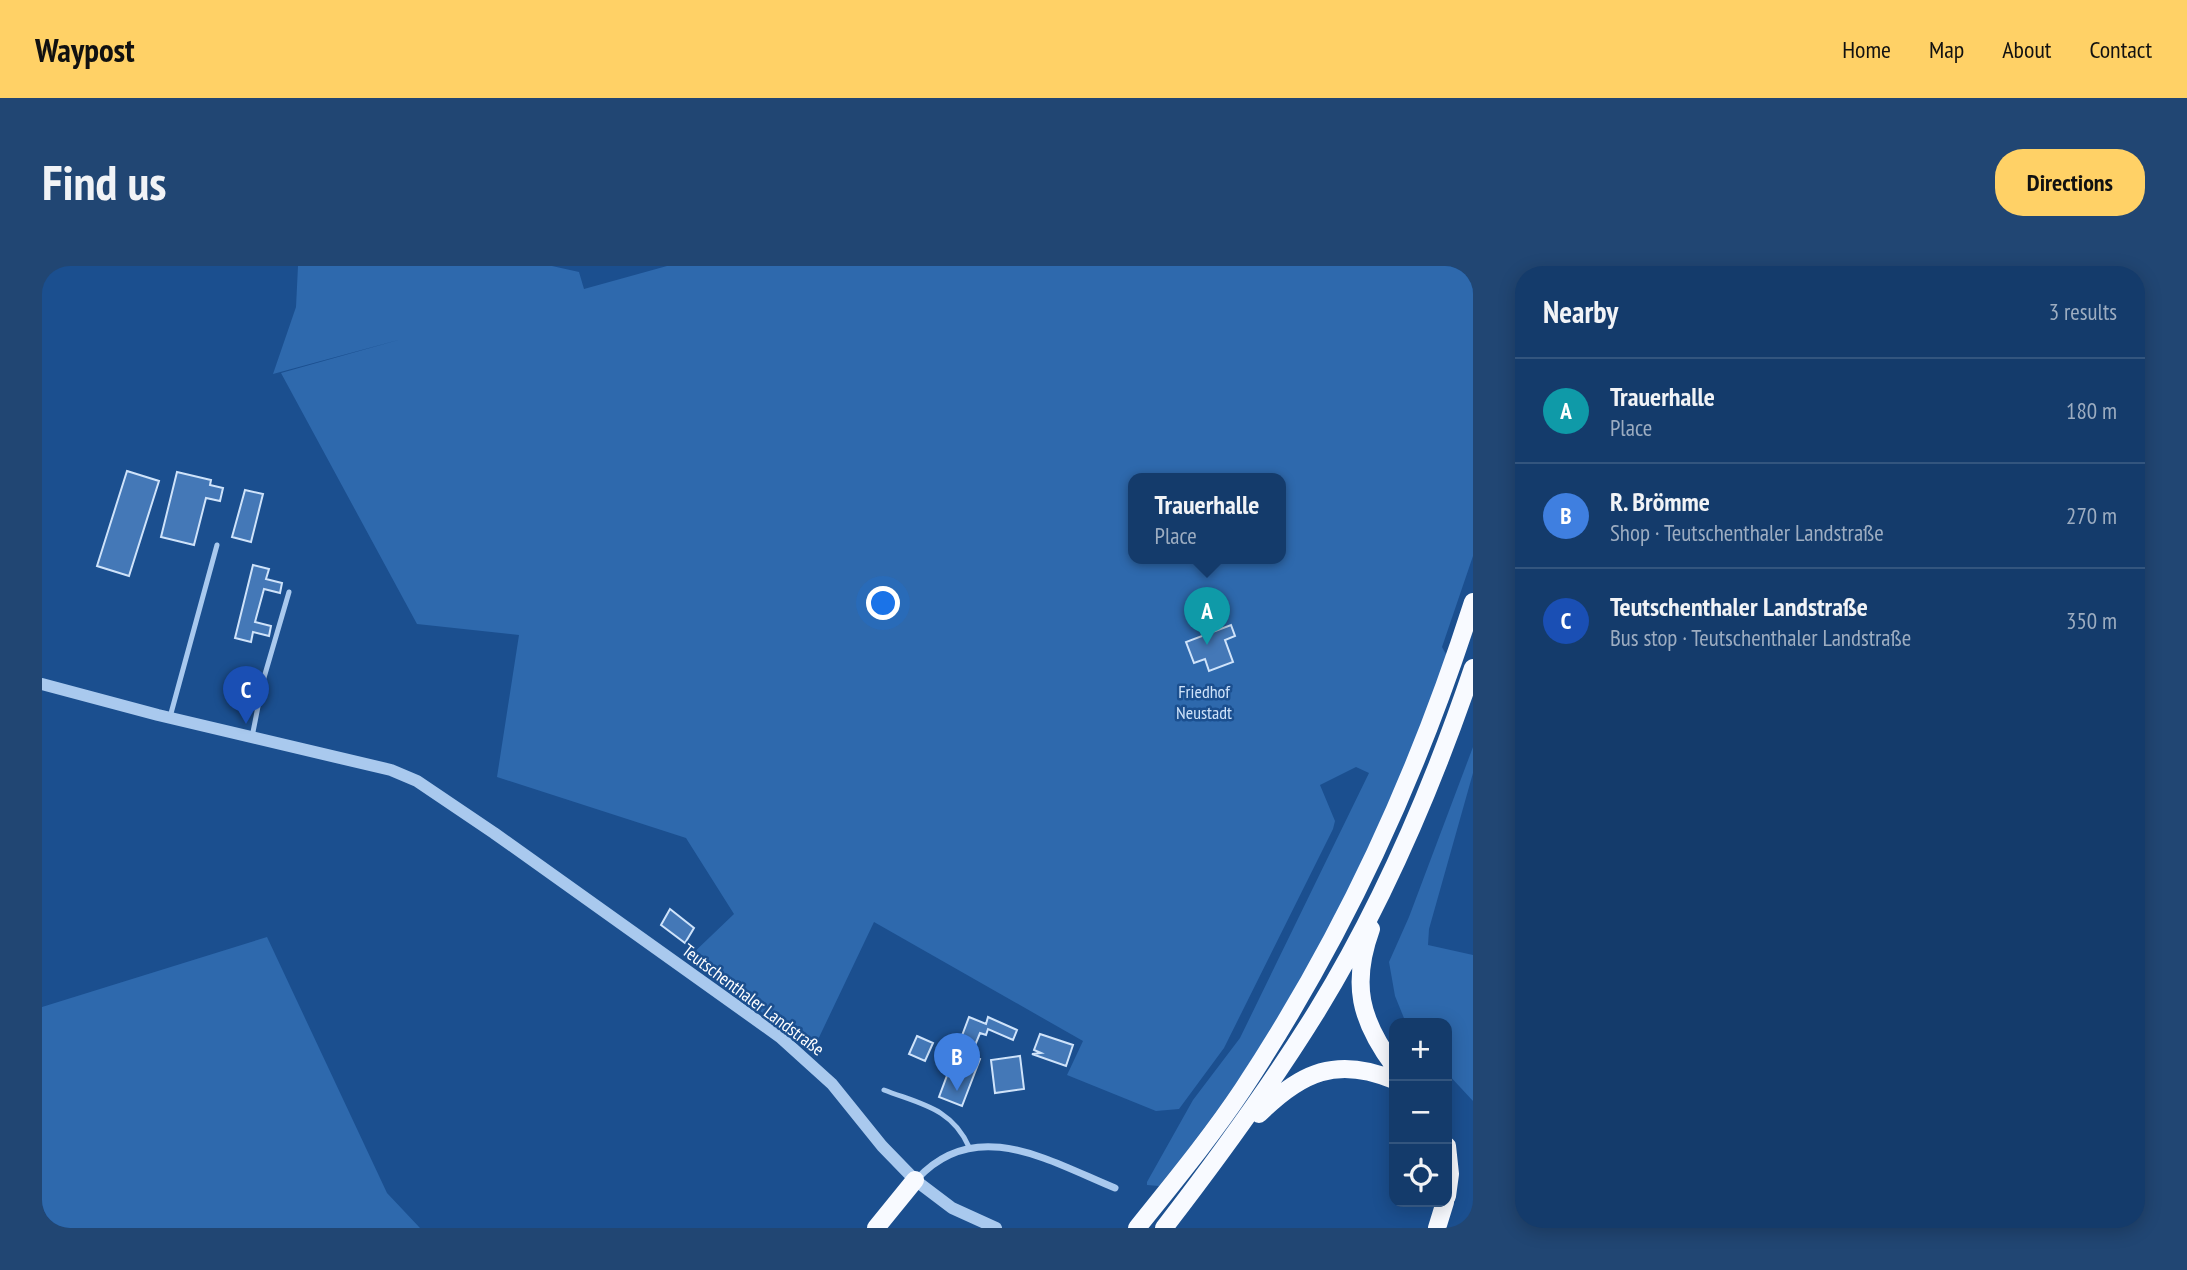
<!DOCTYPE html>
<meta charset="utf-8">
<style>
:root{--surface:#143b6b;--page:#214673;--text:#f1f3f6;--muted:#9dadc1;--line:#33557e;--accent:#ffd166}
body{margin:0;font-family:"PT Sans Narrow",sans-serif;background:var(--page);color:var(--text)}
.controls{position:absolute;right:21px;bottom:21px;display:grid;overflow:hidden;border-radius:14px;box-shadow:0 4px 18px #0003}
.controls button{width:63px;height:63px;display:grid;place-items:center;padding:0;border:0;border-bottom:2px solid var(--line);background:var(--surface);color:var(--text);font:35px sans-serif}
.you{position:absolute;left:842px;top:338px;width:24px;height:24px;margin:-18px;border:5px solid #fff;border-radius:50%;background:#1a73e8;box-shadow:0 0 0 10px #1a73e833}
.badge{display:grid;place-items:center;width:46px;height:46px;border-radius:50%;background:var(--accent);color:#fff;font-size:23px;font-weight:700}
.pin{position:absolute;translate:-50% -58px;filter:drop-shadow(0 2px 4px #0008)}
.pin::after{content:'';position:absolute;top:37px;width:24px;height:21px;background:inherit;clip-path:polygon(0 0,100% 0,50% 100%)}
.popup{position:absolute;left:1086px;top:207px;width:158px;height:91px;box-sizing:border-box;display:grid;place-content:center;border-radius:14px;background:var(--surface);filter:drop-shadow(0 2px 5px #0005);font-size:23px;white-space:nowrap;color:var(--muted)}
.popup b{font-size:26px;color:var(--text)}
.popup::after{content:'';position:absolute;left:50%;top:100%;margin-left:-14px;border:14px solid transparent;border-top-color:var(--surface)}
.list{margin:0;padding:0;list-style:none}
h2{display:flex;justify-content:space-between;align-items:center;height:91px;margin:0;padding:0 28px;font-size:30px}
h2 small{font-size:23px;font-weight:400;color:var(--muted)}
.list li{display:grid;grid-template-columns:46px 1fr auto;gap:21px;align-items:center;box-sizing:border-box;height:105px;padding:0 28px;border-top:2px solid var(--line)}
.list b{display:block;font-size:26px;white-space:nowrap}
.list p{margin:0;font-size:23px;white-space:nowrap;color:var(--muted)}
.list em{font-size:23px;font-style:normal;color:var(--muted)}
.icon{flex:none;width:38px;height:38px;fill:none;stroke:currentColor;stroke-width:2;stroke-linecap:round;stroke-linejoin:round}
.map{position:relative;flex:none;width:1431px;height:962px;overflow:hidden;border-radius:28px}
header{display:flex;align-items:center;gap:42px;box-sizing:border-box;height:98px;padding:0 35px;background:var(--accent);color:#111}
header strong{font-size:33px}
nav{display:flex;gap:38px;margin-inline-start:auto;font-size:24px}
.intro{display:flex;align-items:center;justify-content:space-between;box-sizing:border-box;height:168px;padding:0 42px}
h1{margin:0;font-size:49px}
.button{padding:18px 32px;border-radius:28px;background:var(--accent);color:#111;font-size:24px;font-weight:700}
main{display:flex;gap:42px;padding:0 42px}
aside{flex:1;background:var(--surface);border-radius:28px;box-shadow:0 4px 18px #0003}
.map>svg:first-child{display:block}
.green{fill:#2e69ad;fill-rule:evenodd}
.building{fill:#4478b7;stroke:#cfe3fa;stroke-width:2}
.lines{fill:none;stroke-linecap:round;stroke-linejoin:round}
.service{stroke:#a9c9ee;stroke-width:5}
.minor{stroke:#a9c9ee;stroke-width:7}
.tertiary{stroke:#a9c9ee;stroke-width:12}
.trunk{stroke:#f8faff;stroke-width:18}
.labels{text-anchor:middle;stroke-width:5;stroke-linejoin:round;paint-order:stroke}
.park-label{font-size:18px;fill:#cfe3fa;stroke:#1b4f8f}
.street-label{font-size:18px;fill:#fff;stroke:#1b4f8f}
</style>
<header>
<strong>Waypost</strong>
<nav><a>Home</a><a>Map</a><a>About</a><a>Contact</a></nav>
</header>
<div class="intro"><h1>Find us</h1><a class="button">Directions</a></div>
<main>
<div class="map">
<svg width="1431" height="962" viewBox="0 0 1431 962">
<rect width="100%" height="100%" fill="#1b4f8f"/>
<path class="green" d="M 256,0 L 510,0 L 537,6 L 542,23 L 625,0 L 1431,0 L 1431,290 L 1400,381 L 1406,392 C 1383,447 1363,504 1338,559 C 1280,687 1207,811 1117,920 L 1105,919 L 1105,916 L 1151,834 L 1198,772 L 1327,507 L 1314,501 L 1278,519 L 1293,555 L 1291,563 L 1182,782 L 1137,843 L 1114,845 L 1025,809 L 1041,775 L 832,656 L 771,784 L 646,692 L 692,648 L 644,572 L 455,511 L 477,369 L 375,358 L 239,107 L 360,73 L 231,108 L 254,41 ZM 1092,213 L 1238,213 L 1238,293 L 1092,293 Z
M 1431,481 L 1431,507 L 1387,663 L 1386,679 L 1431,689 L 1431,835 L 1405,807 L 1405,757 L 1364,757 L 1353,730 L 1347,696 L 1367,651 Z
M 225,671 L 345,927 L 378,962 L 0,962 L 0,741 Z"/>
<path class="building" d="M 85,205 L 117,215 L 87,310 L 55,300 Z
M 135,206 L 169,214 L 168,219 L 181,222 L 178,235 L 164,232 L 152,279 L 119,271 Z
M 203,224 L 221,228 L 209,276 L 190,271 Z
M 211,299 L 227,303 L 224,313 L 240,317 L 238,327 L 222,323 L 213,356 L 229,360 L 227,370 L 211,366 L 209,376 L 193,372 Z
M 1189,359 L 1193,370 L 1183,374 L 1191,396 L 1167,405 L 1163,393 L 1152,397 L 1144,376 Z
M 628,643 L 652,662 L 643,677 L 619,659 Z
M 927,751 L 944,758 L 946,751 L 975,764 L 971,774 L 946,763 L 944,769 L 938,767 L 929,789 L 938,793 L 920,840 L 897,831 Z
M 998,768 L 1031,779 L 1024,800 L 990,788 L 999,787 L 992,784 Z
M 875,770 L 891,777 L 883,795 L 867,788 Z
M 978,790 L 982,823 L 953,827 L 949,794 Z"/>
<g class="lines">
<path class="service" d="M 128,451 L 175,279
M 210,471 L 221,415 L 247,326
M 842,824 C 878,838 910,842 927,881"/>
<path class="minor" d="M 875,913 C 934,849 1007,895 1073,922"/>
<path class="tertiary" d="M 0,418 L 116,449 L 349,504 L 375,515 L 452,567 L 738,771 L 790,818 L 840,880 L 873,914 L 910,942 L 954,962"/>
<path class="trunk" d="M 1329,663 C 1309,718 1318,754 1352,800
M 1217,848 C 1259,806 1295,790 1352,814
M 1405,880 L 1408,908 L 1405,930
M 834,962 L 873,914
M 1095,962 C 1131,917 1169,871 1201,823 C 1302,670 1375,511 1431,336
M 1122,962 C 1176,892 1228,821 1275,745 C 1340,639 1391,520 1431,402
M 1395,962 L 1403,936"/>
</g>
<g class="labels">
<g class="park-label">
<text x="1162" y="432">Friedhof<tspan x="1162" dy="21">Neustadt</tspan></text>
</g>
<g class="street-label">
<text transform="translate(711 734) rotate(37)" y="6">Teutschenthaler Landstraße</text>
</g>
</g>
</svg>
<div class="controls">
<button>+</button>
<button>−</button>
<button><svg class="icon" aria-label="locate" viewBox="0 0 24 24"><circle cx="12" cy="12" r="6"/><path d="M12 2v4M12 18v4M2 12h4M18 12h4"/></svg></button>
</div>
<div class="you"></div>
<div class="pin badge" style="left:1165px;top:379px;background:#0f9aa8">A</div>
<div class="popup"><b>Trauerhalle</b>Place</div>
<div class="pin badge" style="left:915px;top:825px;background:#3f7fe0">B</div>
<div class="pin badge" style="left:204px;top:458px;background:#1a4fb4">C</div>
</div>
<aside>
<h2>Nearby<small>3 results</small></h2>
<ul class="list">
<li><span class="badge" style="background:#0f9aa8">A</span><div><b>Trauerhalle</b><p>Place</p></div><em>180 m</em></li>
<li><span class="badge" style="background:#3f7fe0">B</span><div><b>R. Brömme</b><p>Shop · Teutschenthaler Landstraße</p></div><em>270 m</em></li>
<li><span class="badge" style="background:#1a4fb4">C</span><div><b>Teutschenthaler Landstraße</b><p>Bus stop · Teutschenthaler Landstraße</p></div><em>350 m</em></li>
</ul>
</aside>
</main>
